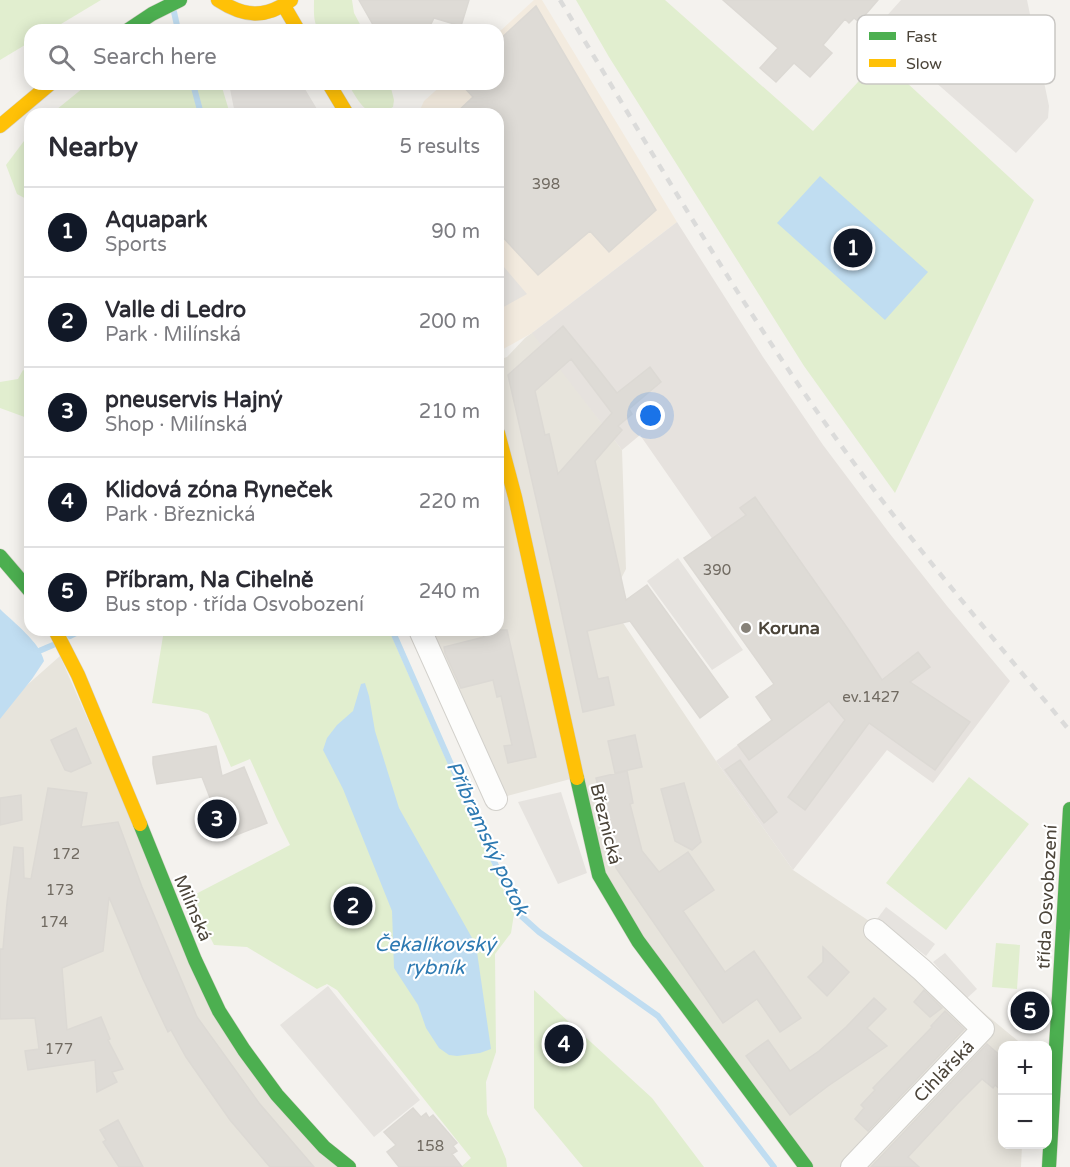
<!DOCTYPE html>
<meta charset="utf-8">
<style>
:root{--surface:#fff;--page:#f2f2f3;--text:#2b2b33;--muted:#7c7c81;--line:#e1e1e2;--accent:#111827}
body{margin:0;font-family:"Varela Round",sans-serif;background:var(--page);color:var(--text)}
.controls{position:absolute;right:18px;bottom:18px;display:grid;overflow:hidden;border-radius:12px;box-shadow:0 3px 15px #0003}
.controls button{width:54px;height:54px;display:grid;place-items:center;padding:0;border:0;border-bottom:2px solid var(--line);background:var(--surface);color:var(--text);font:30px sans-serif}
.you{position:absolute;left:651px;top:416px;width:21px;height:21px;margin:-15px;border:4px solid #fff;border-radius:50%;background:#1a73e8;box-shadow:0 0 0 9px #1a73e833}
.badge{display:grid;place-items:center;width:39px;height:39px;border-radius:50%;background:var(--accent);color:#fff;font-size:20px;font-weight:700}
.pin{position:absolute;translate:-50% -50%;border:3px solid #fff;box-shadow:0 2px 6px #0006}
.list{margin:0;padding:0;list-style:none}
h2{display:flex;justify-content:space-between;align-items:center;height:78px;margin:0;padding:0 24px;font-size:26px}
h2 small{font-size:20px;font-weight:400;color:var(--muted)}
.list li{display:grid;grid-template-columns:39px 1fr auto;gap:18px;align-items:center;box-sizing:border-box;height:90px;padding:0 24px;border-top:2px solid var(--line)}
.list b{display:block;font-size:22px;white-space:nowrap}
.list p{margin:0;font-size:20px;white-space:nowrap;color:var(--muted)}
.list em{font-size:20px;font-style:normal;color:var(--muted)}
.icon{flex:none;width:33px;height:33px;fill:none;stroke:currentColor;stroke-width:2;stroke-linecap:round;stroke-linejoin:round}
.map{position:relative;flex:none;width:1070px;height:1167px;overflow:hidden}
.search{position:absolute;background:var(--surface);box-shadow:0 3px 15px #0003;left:24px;top:24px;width:480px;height:66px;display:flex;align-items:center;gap:15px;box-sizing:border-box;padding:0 21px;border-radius:18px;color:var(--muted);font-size:22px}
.panel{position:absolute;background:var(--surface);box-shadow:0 3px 15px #0003;left:24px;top:108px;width:480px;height:528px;border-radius:18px}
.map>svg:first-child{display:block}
.residential{fill:#e7e4dc}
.commercial{fill:#f3ebdf}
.industrial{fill:#e6e2de}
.green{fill:#e1eecf}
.parking{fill:#e6e3df}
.water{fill:#c0ddf1}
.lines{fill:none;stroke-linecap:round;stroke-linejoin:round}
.stream{stroke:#c0ddf1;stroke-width:6}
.building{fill:#dedbd6;stroke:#dcd9d4;stroke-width:1.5;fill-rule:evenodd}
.street-casing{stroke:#d2d0cb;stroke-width:24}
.fast-casing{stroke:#d3cfc5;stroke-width:15}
.slow-casing{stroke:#d3cfc5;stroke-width:15}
.street{stroke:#fdfdfc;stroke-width:22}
.fast{stroke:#4caf50;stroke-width:14}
.slow{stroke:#ffc107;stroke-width:14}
.rail{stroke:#dbdbda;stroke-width:4.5;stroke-dasharray:8 8;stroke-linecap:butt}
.poi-dot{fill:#868178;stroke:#fff;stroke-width:2}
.labels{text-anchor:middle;stroke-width:4.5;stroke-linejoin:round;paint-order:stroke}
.number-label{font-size:15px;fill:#706a61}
.poi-label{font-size:18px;font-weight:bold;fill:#4b4439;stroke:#fff;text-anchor:start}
.street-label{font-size:18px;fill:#4b4439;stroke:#fff}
.water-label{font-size:20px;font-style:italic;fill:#2e7ab2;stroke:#fff}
.key{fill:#fff;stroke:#c9c7c4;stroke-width:1.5}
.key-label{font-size:16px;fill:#4b4439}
</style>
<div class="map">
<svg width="1070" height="1167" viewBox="0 0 1070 1167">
<rect width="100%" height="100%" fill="#f4f2ee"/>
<path class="residential" d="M 533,332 L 622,450 L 626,569 L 609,602 L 716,761 L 793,870 L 887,933 L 1023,1045 L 1002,1046 L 1002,1144 L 1022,1145 L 1021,1167 L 801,1167 L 600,876 L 498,453 L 498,360 L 507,357 L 525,338 Z
M 498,457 L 574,778 L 496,799 L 426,630 L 498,630 Z
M 60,656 L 220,1021 L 346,1167 L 0,1167 L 0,709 Z"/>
<path class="commercial" d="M 534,0 L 542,0 L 677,222 L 532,333 L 498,352 L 498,114 L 418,114 L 424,101 L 443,84 L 498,84 L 498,33 Z"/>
<path class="industrial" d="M 677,222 L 763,357 L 823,445 L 890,534 L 947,606 L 1010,681 L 933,783 L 887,750 L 793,870 L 716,761 L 818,686 L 711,537 L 640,435 L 622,450 L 532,333 Z"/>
<path class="green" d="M 0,0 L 101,0 L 51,30 L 30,30 L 30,42 L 0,60 Z
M 314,0 L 352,0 L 354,13 L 363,30 L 318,30 C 313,20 314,11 314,0 Z
M 576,0 L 665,0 L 813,131 L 880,58 L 1034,200 L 895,493 L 804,366 L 609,57 Z
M 88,84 L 221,84 L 230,114 L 155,114 L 152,111 L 147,114 L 51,114 Z
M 348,84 L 390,84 L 394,100 L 393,107 C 367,122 360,103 348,84 Z
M 30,133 L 30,201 L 17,194 L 6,165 Z
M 23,370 L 30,374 L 30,419 L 0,408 L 0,382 L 18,379 Z
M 164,630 L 389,630 L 514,914 L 511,933 L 495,954 L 496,1052 L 486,1082 L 487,1114 L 506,1159 L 507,1167 L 461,1167 L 471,1158 L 337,990 L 327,984 L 317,989 L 247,947 L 214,945 L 190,897 L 290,845 L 277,819 L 250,759 L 231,767 L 208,714 L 199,710 L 152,703 Z
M 969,777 L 1029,824 L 946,930 L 886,883 Z
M 996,943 L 1020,945 L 1017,989 L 992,987 Z
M 534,990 L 652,1098 L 704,1167 L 583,1167 L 534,1108 Z"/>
<path class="parking" d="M 901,0 L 1027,0 L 1049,106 L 1048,118 L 1016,153 L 875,29 Z
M 229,84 L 302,84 L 320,114 L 235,114 Z
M 498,260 L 527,294 L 498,310 Z
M 678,558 L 743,650 L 712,670 L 647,581 Z
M 561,792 L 587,873 L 558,884 L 518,802 Z
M 886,907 L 935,944 L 926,956 L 877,919 Z
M 945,953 L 977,989 L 966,999 L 933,962 Z
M 328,986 L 420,1100 L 374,1137 L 280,1025 Z"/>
<path class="water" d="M 820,176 L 928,272 L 885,320 L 777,223 Z
M 0,609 C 14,623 40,642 44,661 L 32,679 L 0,719 Z
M 365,683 L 369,696 L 375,731 L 399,808 L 476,945 L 491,1049 L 480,1053 L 457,1056 L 449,1055 L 439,1048 L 426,1028 L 418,1005 L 394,968 L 392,911 L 343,789 L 323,750 L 327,738 L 337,725 L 353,711 L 361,684 Z"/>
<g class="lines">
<path class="stream" d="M 174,12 L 178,30
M 193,84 L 201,114
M 392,630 L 491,855 L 519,914 L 539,932 L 658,1016 L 774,1167
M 70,636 L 82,630
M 32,654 L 53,645"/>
</g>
<path class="building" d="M 359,0 L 469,0 L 461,26 L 434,18 L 428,30 L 376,30 Z
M 723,0 L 878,0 L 859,22 L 854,18 L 849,23 L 845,19 L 823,45 L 832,53 L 810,77 L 794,63 L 776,82 L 760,68 L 778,48 Z
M 536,6 L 656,210 L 609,252 L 590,231 L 538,275 L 498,232 L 498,114 L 455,114 L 473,97 L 461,84 L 498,84 L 498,41 Z
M 563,326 L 595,365 L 617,393 L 650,367 L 661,382 L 629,409 L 632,414 L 618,426 L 622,430 L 595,461 L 626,600 L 647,585 L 728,697 L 700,718 L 630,621 L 587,631 L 598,679 L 608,677 L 614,705 L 583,712 L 557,591 L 508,375 ZM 571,359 L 612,413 L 558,474 L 549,434 L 545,435 L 535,391 Z
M 755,497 L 848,629 L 882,680 L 918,652 L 930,667 L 910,682 L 970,722 L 935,770 L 869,723 L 805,810 L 788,797 L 845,720 L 829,701 L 749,760 L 738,745 L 772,720 L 756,697 L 774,684 L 684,558 L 746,515 L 740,508 Z
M 483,630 L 507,630 L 536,757 L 508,763 L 504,746 L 512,745 L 501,696 L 497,697 L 493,680 L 461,688 L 445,653 L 444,647 L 484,637 Z
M 76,728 L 91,763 L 71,772 L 65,770 L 51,740 Z
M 635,735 L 642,767 L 615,773 L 608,741 Z
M 216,746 L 222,776 L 244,767 L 267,823 L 226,839 L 202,777 L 157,784 L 153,764 L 153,757 Z
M 740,760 L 777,812 L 764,823 L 725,770 Z
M 627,771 L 633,803 L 630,804 L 642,851 L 659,872 L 688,852 L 714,890 L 683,911 L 725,972 L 754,951 L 801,1018 L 780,1032 L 757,999 L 723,1023 L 616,868 L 596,778 Z
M 684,783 L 701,842 L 692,850 L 675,841 L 661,789 Z
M 48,788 L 87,793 L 81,827 L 118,822 L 142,887 L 197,1017 L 259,1103 L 314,1167 L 270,1167 L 230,1120 L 186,1057 L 171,1030 L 168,1032 L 143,979 L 109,897 L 103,951 L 62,968 L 67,1030 L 101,1017 L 110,1039 L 108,1040 L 123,1069 L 112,1072 L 117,1082 L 97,1092 L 95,1060 L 28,1070 L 25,1051 L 39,1049 L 35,1018 L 0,1019 L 0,949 L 3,949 L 7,903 L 14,847 L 23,848 L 24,878 L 31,879 Z
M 21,795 L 22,820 L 0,825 L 0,798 Z
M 823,947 L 849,972 L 827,996 L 808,977 L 823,962 Z
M 924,990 L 942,1008 L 930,1017 L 914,1002 Z
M 874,998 L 886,1009 L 867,1028 L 887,1046 L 828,1086 L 790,1115 L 746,1056 L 768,1040 L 790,1071 L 819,1051 L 846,1027 Z
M 945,1011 L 964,1029 L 868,1131 L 855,1119 L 864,1108 L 861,1105 L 875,1090 L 873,1088 L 932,1027 L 931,1026 Z
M 987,1044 L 1002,1057 L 1002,1091 L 995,1085 L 993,1088 L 982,1079 L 959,1102 L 908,1157 L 919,1167 L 871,1167 Z
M 413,1108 L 421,1117 L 426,1113 L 429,1118 L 433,1115 L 457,1143 L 453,1146 L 457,1151 L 452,1154 L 462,1167 L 399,1167 L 387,1152 L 396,1145 L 384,1132 Z
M 118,1120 L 143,1167 L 119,1167 L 103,1142 L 106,1140 L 100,1130 Z"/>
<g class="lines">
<g class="street-casing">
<path id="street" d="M 420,630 L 496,799
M 852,1167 L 983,1029 L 922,970 L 875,930"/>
</g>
<g class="fast-casing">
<path id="fast" d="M 128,30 L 152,14 L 180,0
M 0,556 L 30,591
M 577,778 L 599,875 L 638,941 L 806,1167
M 140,824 L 195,960 L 219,1011 L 244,1050 L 277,1095 L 324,1147 L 349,1167
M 1049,1167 L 1070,809"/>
</g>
<g class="slow-casing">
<path id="slow" d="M 218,0 C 244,17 265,19 291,0
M 284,6 L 298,30
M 329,84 L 347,114
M 0,126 L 50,84
M 498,433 L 515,497 L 577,778
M 55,630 L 78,675 L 140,824"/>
</g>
<use href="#street" class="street"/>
<use href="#fast" class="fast"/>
<use href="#slow" class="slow"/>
<path class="rail" d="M 560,0 C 649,147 735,297 835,437 C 908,539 990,634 1070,731"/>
</g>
<circle class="poi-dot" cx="746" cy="628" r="6"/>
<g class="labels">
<g class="number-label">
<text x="546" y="189">398</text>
<text x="717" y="575">390</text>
<text x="871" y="702">ev.1427</text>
<text x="66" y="859">172</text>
<text x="60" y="895">173</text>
<text x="54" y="927">174</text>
<text x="59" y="1054">177</text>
<text x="430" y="1151">158</text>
</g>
<g class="poi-label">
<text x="758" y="634">Koruna</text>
</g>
<g class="street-label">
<text transform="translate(606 824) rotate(76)" y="6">Březnická</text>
<text transform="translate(1047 897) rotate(-87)" y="6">třída Osvobození</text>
<text transform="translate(193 908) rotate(67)" y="6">Milínská</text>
<text transform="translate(944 1071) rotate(-46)" y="6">Cihlářská</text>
</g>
<g class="water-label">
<text transform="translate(488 838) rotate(65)" y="7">Příbramský potok</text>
<text x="435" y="951">Čekalíkovský<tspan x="435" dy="23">rybník</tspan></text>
</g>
</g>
<rect x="857" y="15" width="198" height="69" rx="9" class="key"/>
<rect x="869" y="32" width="27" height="8" fill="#4caf50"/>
<rect x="869" y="59" width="27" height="8" fill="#ffc107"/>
<g class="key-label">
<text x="906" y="42">Fast</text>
<text x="906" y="69">Slow</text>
</g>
</svg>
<div class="controls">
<button>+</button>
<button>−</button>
</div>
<div class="you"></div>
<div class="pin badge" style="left:853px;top:248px">1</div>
<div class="pin badge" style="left:353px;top:906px">2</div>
<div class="pin badge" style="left:217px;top:819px">3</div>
<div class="pin badge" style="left:564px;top:1044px">4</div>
<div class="pin badge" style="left:1030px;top:1011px">5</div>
<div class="search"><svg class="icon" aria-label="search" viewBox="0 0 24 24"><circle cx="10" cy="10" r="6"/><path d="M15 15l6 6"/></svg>Search here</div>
<section class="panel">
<h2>Nearby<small>5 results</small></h2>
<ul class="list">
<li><span class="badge">1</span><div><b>Aquapark</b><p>Sports</p></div><em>90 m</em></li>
<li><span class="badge">2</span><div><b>Valle di Ledro</b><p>Park · Milínská</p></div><em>200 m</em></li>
<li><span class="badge">3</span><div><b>pneuservis Hajný</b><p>Shop · Milínská</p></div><em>210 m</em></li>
<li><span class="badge">4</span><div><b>Klidová zóna Ryneček</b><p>Park · Březnická</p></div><em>220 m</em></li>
<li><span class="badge">5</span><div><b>Příbram, Na Cihelně</b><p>Bus stop · třída Osvobození</p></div><em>240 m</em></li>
</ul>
</section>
</div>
